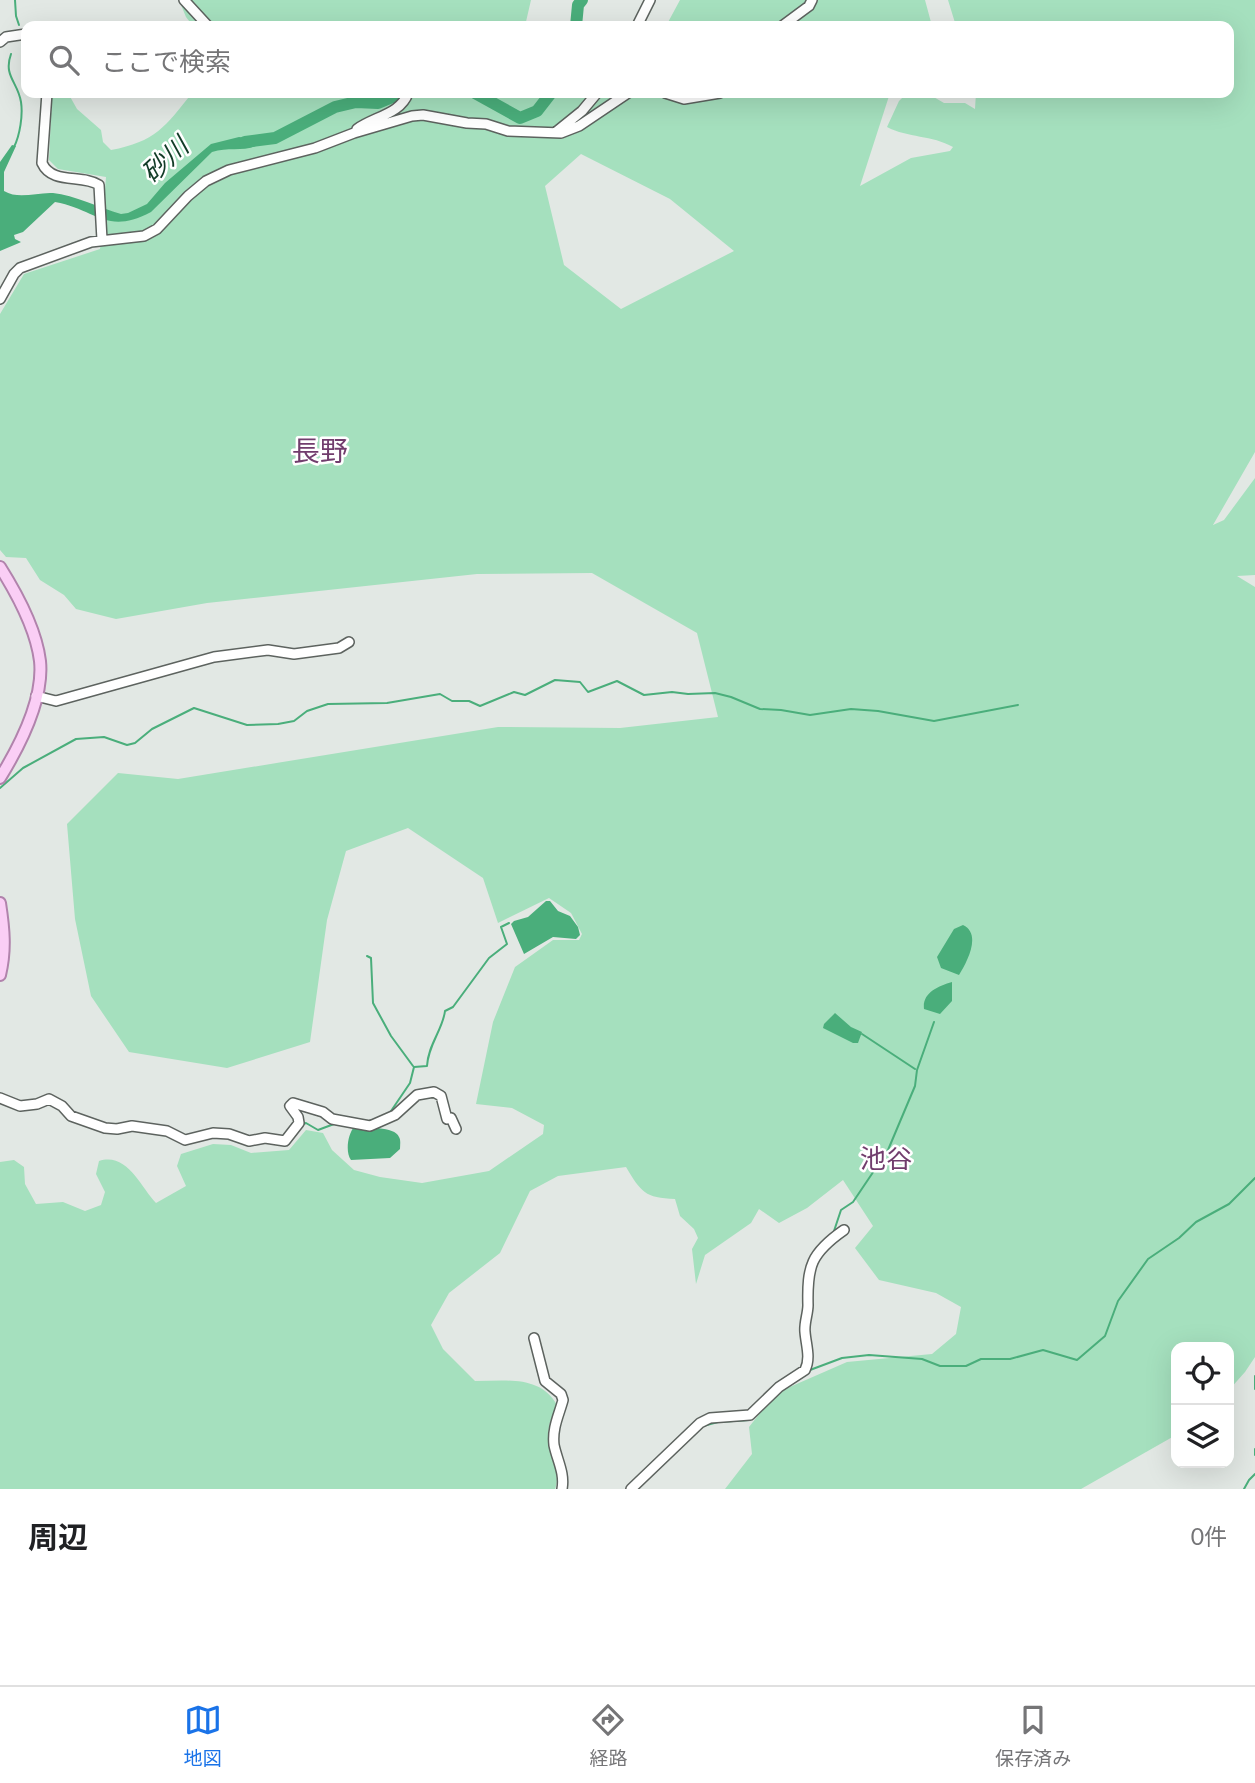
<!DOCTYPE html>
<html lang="ja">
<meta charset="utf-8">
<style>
:root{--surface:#fff;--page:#f2f2f2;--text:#202124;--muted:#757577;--line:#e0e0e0;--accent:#1a73e8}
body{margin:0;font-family:Lato,"Noto Sans JP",sans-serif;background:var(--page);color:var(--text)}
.controls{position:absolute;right:21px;bottom:21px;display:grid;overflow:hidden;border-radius:14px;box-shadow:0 7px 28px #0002}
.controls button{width:63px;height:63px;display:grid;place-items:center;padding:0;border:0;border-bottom:2px solid var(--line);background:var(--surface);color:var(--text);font:35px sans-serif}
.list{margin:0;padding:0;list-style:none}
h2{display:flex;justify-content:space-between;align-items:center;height:91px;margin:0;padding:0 28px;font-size:30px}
h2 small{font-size:23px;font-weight:400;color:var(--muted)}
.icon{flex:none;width:38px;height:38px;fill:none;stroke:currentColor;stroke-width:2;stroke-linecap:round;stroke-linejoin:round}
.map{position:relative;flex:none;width:1255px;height:1489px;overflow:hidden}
.search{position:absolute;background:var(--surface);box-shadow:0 7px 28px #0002;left:21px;right:21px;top:21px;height:77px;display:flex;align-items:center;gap:18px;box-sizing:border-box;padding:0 24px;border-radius:14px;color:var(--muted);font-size:26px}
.sheet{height:196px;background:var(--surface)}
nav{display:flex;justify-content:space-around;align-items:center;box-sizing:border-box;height:98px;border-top:2px solid var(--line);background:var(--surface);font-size:19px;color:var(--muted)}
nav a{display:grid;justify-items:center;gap:4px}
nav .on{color:var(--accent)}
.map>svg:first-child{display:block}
.green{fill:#a5e0be;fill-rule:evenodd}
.water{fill:#4aae7b}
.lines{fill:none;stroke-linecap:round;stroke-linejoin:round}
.stream{stroke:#4aae7b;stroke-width:2}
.river{stroke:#4aae7b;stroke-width:12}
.minor-casing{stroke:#5d635f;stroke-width:12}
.major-casing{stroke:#b183ac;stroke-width:14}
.minor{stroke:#fff;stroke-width:9}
.major{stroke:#facef5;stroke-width:10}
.labels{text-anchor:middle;stroke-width:5;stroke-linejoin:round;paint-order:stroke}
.water-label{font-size:26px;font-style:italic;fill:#123c27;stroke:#fff}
.neighbourhood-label{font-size:26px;fill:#713d6d;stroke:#fff}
.quarter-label{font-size:28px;fill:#713d6d;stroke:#fff}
</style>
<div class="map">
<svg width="1255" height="1489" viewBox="0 0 1255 1489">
<rect width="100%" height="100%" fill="#e2e8e4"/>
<path class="green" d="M 179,0 L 531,0 L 525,26 L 193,26 L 186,17 Z
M 680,0 L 925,0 L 932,26 L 666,26 Z
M 948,0 L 1255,0 L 1255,452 L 1213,525 L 1224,520 L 1255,478 L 1255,575 L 1237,576 L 1255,587 L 1255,1357 L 1245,1372 L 1229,1390 L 1229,1347 L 1176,1347 L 1176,1435 L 1081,1489 L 725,1489 L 752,1454 L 749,1427 L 776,1393 L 847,1362 L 932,1354 L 956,1334 L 961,1307 L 936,1293 L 879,1280 L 855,1248 L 873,1226 L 843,1180 L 807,1208 L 779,1223 L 759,1209 L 751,1223 L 705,1255 L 696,1284 L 692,1249 L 698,1238 L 694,1229 L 680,1216 L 675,1199 C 645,1198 641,1192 626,1167 L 558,1176 L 530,1191 L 500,1253 L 449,1293 L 431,1325 L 443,1349 L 475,1381 C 506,1381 540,1375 557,1405 C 555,1412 550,1420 549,1427 C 546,1445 562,1474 555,1489 L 0,1489 L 0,1162 L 14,1160 L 24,1167 L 25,1184 L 36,1204 L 63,1202 L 85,1211 L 101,1205 L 105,1192 L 96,1174 L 99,1161 C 127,1152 140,1186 156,1203 L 186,1186 L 177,1166 L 181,1154 L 213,1144 L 231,1145 L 251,1153 L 289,1150 L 306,1130 L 323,1133 L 332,1150 L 354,1170 L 380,1177 L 422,1183 L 489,1171 L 543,1134 L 544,1125 L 512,1108 L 476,1104 L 493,1022 L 515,967 L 553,940 L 579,940 L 582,934 L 571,913 L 549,898 L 498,923 L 483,878 L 408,828 L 346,851 L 327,920 L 310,1042 L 227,1068 L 129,1052 L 91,996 L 75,919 L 67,824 L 118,773 L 178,779 L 498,727 L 620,728 L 718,717 L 697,633 L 592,573 L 477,574 L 207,603 L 116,619 L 76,609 L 64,595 L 40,580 L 26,558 L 6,557 L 0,550 L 0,314 L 24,274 L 100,249 L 106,177 L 58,169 L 49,160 L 52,93 L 68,93 L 77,109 L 101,130 L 103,142 L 111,150 C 155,142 166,126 192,93 L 890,93 L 860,186 L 911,158 L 950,151 L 953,147 C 932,135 908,138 887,127 L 899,101 L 905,95 L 932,96 L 944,103 L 965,103 L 975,109 L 976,93 L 1229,93 L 1229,26 L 956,26 ZM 581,154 L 670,199 L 734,251 L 621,309 L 564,265 L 545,186 Z"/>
<path class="water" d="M 239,137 L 259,139 L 260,144 C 244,153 229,146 212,152 L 151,212 C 106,236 96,209 55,202 L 23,232 L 14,235 L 15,239 L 21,242 L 19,243 L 0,251 L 0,162 L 12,145 L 16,146 L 4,172 L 4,191 C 19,200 37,192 53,193 C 74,195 100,208 121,214 L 128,213 L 147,204 L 165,183 L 211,144 Z
M 546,901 L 550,901 L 558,911 L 570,916 L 578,927 L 580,935 L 576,939 L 553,937 L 524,954 L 511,924 L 514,921 L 528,917 Z
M 963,925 C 982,934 967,962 959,975 L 941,968 L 937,957 L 954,929 Z
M 952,982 L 952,1001 L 940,1014 L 924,1009 C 922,993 938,986 952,982 Z
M 835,1013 L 851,1027 L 862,1032 L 858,1043 L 853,1043 L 823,1028 L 824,1024 Z
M 354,1127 C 365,1128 395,1126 399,1137 C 401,1140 400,1145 400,1149 L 390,1158 L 351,1160 C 345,1152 348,1134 354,1127 Z"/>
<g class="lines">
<path class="stream" d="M 15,0 L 16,16 L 19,25
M 11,54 C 3,76 18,82 21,102 C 23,115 20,135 14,147
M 0,788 L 23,768 L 76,739 L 104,737 L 127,745 L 135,743 L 152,729 L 194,708 L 247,725 L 278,724 L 294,721 L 307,711 L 328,704 L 387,703 L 440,694 L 452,701 L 469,701 L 480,706 L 514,692 L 525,695 L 555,680 L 580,682 L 588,692 L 617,681 L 644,695 L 672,692 L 688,694 L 715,693 L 731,697 L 760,709 L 781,710 L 810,715 L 851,709 L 878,711 L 934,721 L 1018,705
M 367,956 L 371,958 L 373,1003 L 391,1036 L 413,1066
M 862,1034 L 915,1069
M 389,1114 L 410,1083 L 414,1067 L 427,1066 C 428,1045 443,1029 445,1011 L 453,1007 L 489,958 L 507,944 L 501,927 L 509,923
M 301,1125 L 306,1123 L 318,1130 L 334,1124
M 834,1231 L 841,1210 L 853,1202 L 888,1150 L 915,1086 L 917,1070 L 934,1022
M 810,1370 L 842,1358 L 869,1355 L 922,1359 L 940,1366 L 966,1366 L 981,1359 L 1010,1359 L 1043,1350 L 1077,1360 L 1105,1336 L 1118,1301 L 1148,1259 L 1179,1238 L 1196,1222 L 1229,1204 L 1255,1178
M 1255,1376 L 1255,1389
M 703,1426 L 718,1422 L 749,1420
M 1255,1449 L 1255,1455
M 652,1474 L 679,1449
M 1244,1489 L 1249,1480 L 1255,1474"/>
<path class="river" d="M 576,26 L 578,5 L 582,0
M 475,93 L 520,118 L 537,111 L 551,93
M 245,142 L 275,138 L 335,107 L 356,102 L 378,103 L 402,93"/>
<g class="minor-casing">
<path id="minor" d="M 184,0 L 208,26
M 637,26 L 650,0
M 782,26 L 809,6 L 812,0
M 0,42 L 6,37 L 26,34
M 47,93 L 42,163 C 52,185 82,174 99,185 L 102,240
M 665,93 L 684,99 L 720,93
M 357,129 C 373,117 401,114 408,93
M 556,132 L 582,111 L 597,93
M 0,299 L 14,274 L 20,268 L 91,242 L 144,236 L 157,229 L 188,196 L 206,181 L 229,170 L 315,148 L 354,133 L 412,116 L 423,115 L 467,123 L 486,124 L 508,131 L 561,133 L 579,126 L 628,93
M 36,696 L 56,701 L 214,657 L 268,650 L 294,654 L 339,648 L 349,642
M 0,1098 L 20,1106 L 37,1104 L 49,1099 L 62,1106 L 71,1116 L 105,1128 L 117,1129 L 132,1126 L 167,1131 L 185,1140 L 213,1133 L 229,1134 L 249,1141 L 265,1138 L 285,1141 L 299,1123 L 298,1117 L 290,1106 L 293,1103 L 323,1112 L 332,1119 L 370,1126 L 395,1115 L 417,1095 L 434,1092 L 441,1096 L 447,1119 L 451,1118 L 456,1129
M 534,1338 L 545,1381 L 561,1394 L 563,1400 C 559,1415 552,1428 554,1445 C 557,1460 565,1473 562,1489
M 631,1489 L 700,1423 L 710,1418 L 750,1415 L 779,1387 L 805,1370 C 811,1358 806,1345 805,1332 C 804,1323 808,1314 808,1305 C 807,1266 811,1253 844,1230"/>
</g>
<g class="major-casing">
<path id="major" d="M 0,567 C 17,594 36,628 40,661 C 44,699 19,747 0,778
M 0,903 C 4,929 6,950 0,975"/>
</g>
<use href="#minor" class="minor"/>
<use href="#major" class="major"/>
</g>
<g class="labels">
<g class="water-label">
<text transform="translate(165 160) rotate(-43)" y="9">砂川</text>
</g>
<g class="neighbourhood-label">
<text x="886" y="1168">池谷</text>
</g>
<g class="quarter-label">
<text x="320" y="461">長野</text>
</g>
</g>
</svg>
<div class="controls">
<button><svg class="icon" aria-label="locate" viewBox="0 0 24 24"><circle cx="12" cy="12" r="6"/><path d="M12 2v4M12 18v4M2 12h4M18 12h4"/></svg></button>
<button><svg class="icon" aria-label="layers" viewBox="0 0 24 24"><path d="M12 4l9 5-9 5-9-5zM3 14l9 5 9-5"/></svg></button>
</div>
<div class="search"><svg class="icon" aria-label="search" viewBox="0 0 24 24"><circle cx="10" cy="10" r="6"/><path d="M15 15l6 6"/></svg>ここで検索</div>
</div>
<section class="sheet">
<h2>周辺<small>0件</small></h2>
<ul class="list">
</ul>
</section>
<nav>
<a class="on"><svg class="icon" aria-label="map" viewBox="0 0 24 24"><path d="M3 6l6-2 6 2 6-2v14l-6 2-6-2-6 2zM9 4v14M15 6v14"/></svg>地図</a>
<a><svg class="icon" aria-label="directions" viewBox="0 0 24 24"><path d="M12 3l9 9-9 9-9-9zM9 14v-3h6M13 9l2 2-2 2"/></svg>経路</a>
<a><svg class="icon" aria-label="saved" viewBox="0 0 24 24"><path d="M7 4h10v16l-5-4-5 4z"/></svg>保存済み</a>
</nav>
